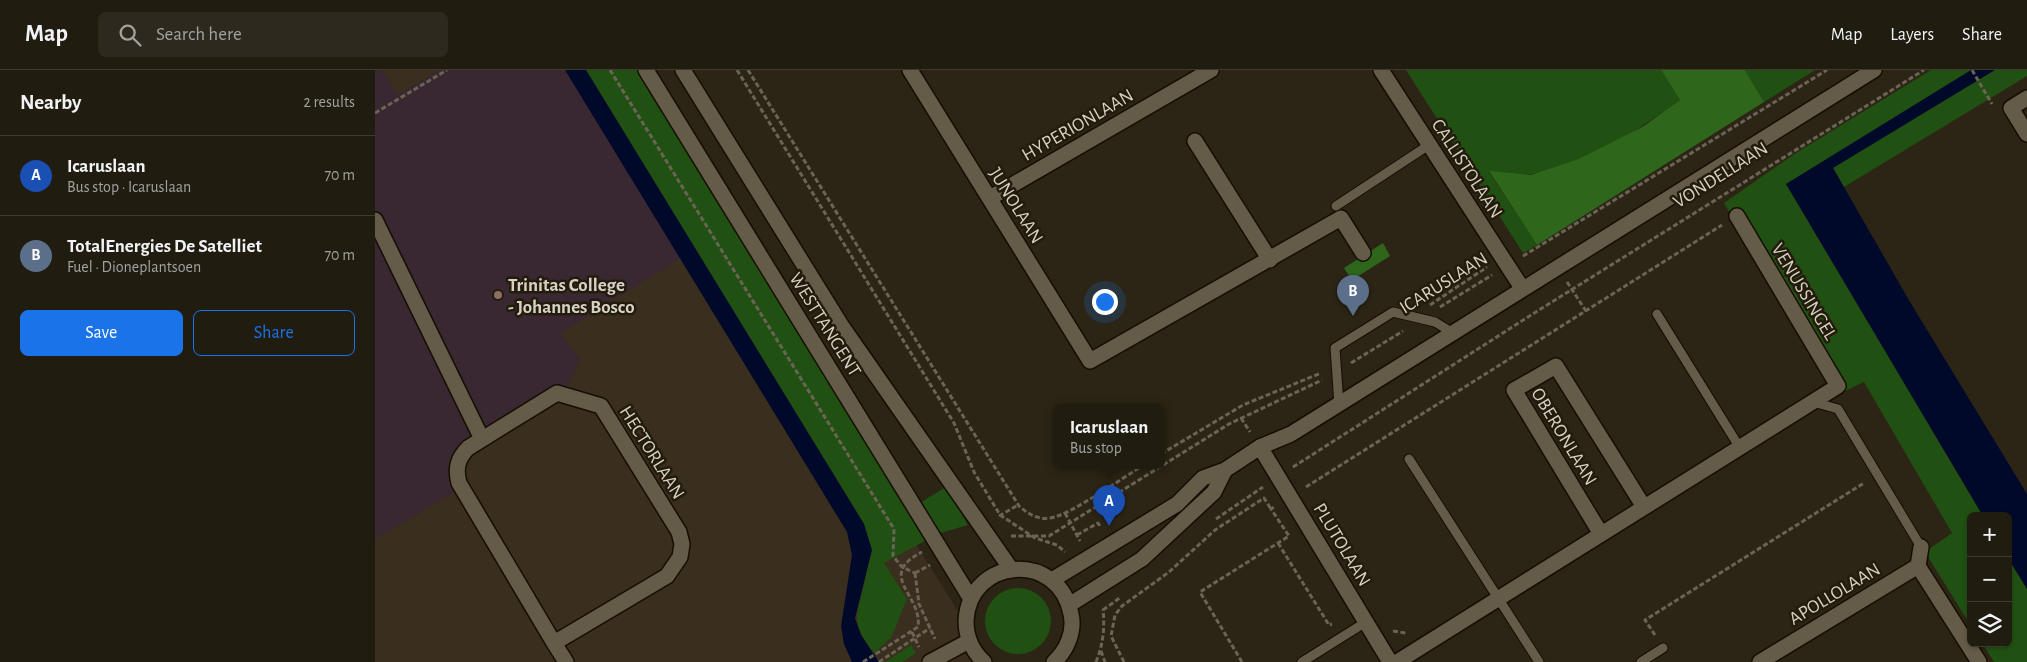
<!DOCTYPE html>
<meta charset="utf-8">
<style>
:root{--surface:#211c10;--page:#2d291e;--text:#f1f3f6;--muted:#a2a19f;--line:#3e3a30;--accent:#1a73e8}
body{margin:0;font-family:"Alegreya Sans",sans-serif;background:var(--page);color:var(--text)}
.controls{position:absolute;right:15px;bottom:15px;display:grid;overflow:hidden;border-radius:8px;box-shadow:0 1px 4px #0004}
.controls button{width:45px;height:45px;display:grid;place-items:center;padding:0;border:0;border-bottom:1px solid var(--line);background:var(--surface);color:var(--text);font:25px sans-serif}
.you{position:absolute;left:729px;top:231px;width:18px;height:18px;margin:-12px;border:4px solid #fff;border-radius:50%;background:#1a73e8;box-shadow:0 0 0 8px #1a73e833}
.badge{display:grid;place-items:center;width:32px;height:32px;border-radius:50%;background:var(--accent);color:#fff;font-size:16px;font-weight:700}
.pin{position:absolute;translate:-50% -41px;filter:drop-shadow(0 1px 2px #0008)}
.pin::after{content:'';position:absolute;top:26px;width:18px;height:15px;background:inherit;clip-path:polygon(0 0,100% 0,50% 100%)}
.popup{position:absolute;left:678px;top:334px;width:112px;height:65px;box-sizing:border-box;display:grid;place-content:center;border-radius:8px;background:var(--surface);filter:drop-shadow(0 1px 4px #0005);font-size:16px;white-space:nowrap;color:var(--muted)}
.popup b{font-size:19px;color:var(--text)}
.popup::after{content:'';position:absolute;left:50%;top:100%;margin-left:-10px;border:10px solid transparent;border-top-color:var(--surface)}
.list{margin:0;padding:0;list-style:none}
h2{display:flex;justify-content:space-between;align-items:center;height:65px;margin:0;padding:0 20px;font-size:21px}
h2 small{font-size:16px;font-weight:400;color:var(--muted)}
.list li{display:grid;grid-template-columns:32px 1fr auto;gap:15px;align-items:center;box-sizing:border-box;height:80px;padding:0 20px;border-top:1px solid var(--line)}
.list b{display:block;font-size:19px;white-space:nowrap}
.list p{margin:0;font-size:16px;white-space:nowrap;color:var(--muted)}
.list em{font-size:16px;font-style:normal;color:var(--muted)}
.actions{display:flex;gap:10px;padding:15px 20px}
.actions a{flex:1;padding:11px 0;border:1px solid var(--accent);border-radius:8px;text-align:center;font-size:18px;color:var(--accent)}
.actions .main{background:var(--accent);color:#fff}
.icon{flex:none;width:28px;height:28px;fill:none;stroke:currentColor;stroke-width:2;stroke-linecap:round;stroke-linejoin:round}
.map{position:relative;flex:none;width:1652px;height:592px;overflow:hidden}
header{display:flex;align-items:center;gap:30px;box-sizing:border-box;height:70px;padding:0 25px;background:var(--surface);border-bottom:1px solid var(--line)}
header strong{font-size:24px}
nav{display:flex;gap:28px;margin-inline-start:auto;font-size:18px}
.search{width:350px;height:45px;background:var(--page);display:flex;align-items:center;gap:12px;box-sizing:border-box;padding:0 18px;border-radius:8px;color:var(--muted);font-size:19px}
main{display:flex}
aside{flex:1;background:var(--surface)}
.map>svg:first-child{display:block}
.commercial{fill:#3a2e1f}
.education{fill:#392731}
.green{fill:#215112}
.forest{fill:#2e661c}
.water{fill:#00092a}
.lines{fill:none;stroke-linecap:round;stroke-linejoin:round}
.lane-casing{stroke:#150e02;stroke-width:11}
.street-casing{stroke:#150e02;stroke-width:18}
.secondary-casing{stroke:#150e02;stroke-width:18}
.path{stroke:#6a6456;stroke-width:3;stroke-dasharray:5 2.5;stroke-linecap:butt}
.lane{stroke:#645b49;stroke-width:9}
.street{stroke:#645b49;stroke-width:15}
.secondary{stroke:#645b49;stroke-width:15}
.education-dot{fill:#8d6e63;stroke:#231c0b;stroke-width:2}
.labels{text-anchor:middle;stroke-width:5;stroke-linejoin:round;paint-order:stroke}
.street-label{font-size:19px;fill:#d6d1c7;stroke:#231c0b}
.poi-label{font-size:19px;font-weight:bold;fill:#d6d1c7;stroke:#231c0b;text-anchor:start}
</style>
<header>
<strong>Map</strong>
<div class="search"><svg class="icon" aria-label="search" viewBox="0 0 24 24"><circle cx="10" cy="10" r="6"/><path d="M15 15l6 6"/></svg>Search here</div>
<nav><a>Map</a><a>Layers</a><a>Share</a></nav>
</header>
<main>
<aside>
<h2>Nearby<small>2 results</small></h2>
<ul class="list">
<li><span class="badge" style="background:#1a4fb4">A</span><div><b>Icaruslaan</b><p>Bus stop · Icaruslaan</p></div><em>70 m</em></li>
<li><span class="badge" style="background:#5c6f8a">B</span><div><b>TotalEnergies De Satelliet</b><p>Fuel · Dioneplantsoen</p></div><em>70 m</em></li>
</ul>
<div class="actions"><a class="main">Save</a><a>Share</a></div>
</aside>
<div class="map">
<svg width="1652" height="592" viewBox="0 0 1652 592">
<rect width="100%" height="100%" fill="#2c2515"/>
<path class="commercial" d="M 0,0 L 243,0 L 615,592 L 0,592 Z"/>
<path class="education" d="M 0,0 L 7,0 L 23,25 L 65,0 L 191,0 L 307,187 L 186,263 L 205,290 L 187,327 L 71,391 L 80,422 L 0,469 Z"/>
<path class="green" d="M 211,0 L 264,0 L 544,459 L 550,471 L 509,493 L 532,529 L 516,568 L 499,583 C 471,546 485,544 491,504 C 494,489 490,470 489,454 Z
M 1031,0 L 1286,0 L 1305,30 C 1266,59 1205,97 1157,104 C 1144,106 1127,102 1114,102 L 1162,175 L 1148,183 Z
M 1370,0 L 1440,0 L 1389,32 Z
M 1556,0 L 1652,0 L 1652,6 L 1469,117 L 1458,98 L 1411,114 L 1608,446 L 1596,446 L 1596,556 L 1550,482 L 1577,463 L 1489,312 L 1459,326 L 1349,133 L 1421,83 Z
M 571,417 L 593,455 L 562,464 L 543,434 Z
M 1633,488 L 1652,519 L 1652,592 L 1619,592 L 1607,573 L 1633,573 Z
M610 551a33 33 0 1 1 66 0a33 33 0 1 1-66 0Z
M 536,575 L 541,583 L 527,592 L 510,592 Z"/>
<path class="forest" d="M 1286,0 L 1370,0 L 1389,32 L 1162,175 L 1114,101 L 1156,105 L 1204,89 L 1269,56 L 1305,30 Z
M 1008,173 L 1015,186 L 977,210 L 969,198 Z"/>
<path class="water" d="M 190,0 L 211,0 L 489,454 L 497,480 L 480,548 L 486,565 L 504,592 L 477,592 L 469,574 L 466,556 L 477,485 L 472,462 Z
M 1596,0 L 1620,0 L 1458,98 L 1535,232 L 1652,424 L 1652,519 L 1633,488 L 1633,446 L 1608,446 L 1411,114 Z"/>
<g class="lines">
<g class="lane-casing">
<path id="lane" d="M 961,136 L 1054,75
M 1282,244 L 1365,378
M 1438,332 L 1463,339 L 1546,477
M 964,335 L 960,278 L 1018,242 L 1060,252 L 1078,263
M 1034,389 L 1164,592
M 927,592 L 991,552
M 1266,592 L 1288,578"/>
</g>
<g class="street-casing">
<path id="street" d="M 535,0 L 715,291 L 966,148 L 988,183
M 1006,0 L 1147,218
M 1652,28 L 1636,38 L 1652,64
M 820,71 L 895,190
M 615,128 L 836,0
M 0,150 L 107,369
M 885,377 L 1015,592
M 1226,464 L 1139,320 L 1181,296 L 1269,437
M 1546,477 L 1543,496 L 1604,592
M 179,573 L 292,506 L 305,487 L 307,474 L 304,462 L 226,336 L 182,323 L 93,378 C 83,388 80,398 84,413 L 179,573 L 191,592
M 555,592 L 594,571
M 1022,592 L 1463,316 L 1362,146
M 1385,592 L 1543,496"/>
</g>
<g class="secondary-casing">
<path id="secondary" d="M 271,0 L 596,529
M 308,0 L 466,255 L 636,499
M 677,510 L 802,434 L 828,408 L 850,400 L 885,377 L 916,364 L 1499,0
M 694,535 L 767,489 L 839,422 L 850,400
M 609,592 C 598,582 591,567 591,551 C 594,487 684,480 696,544 C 700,561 692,580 679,592"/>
</g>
<path class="path" d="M 235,0 L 519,459 L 518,486 L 527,497 L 540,503
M 362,0 L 579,353 L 599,402 L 625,445 L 660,468 L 682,475 L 690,482
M 373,0 L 644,436 C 653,444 663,450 675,448 C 694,446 750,406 769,395
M 1597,0 L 1617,34
M 0,43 L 72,0
M 1148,186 L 1452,0
M 1192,212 L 1211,241
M 1055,235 L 1112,197
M 1065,237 L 1117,205
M 976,293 L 1028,261
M 866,348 L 875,362
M 786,384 L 868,335 L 946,303
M 918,397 L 1164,240 L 1549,0
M 931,417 L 1347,155
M 690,443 L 705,471
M 624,446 L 643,435
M 841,449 L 888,417
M 702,465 L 723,453 L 725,456
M 636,466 L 674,466 L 854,354 L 947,310
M 903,473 L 954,555 L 957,554
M 540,503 L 555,495
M 540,503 L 544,534 L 560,569
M 728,540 L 746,527
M 1018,561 L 1031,563
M 537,562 L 544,577
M 1280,565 L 1270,550 L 1489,413
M 726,581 L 730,592
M 488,592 L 543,557 C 548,525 500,506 547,482
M 504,592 L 555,558
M 721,592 C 728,575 730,558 728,539
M 749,592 L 736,566 L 740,545 L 747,536 L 794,502 L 840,460 L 889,428 L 896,439
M 867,592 L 825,522 L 914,466 L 896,439 L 901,436"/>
<use href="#lane" class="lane"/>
<use href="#street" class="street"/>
<use href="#secondary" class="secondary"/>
</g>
<circle class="education-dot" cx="123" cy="225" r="5"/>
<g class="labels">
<g class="street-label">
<text transform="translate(702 54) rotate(-30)" y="7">HYPERIONLAAN</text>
<text transform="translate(1093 98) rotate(57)" y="7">CALLISTOLAAN</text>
<text transform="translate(1345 104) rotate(-32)" y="7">VONDELLAAN</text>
<text transform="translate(642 135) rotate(58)" y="7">JUNOLAAN</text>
<text transform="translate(1068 212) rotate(-32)" y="7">ICARUSLAAN</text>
<text transform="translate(1430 221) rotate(59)" y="7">VENUSSINGEL</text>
<text transform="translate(451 254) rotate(58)" y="7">WESTTANGENT</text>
<text transform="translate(1190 366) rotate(59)" y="7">OBERONLAAN</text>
<text transform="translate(278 382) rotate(58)" y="7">HECTORLAAN</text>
<text transform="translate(968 474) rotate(59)" y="7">PLUTOLAAN</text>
<text transform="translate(1459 523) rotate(-31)" y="7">APOLLOLAAN</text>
</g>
<g class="poi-label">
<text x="133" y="221">Trinitas College<tspan x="133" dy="22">- Johannes Bosco</tspan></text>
</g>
</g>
</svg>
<div class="controls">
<button>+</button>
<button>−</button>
<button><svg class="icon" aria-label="layers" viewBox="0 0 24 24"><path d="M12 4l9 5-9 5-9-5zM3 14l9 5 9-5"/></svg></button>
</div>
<div class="you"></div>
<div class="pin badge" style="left:734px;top:456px;background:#1a4fb4">A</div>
<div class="popup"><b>Icaruslaan</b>Bus stop</div>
<div class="pin badge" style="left:978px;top:246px;background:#5c6f8a">B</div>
</div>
</main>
